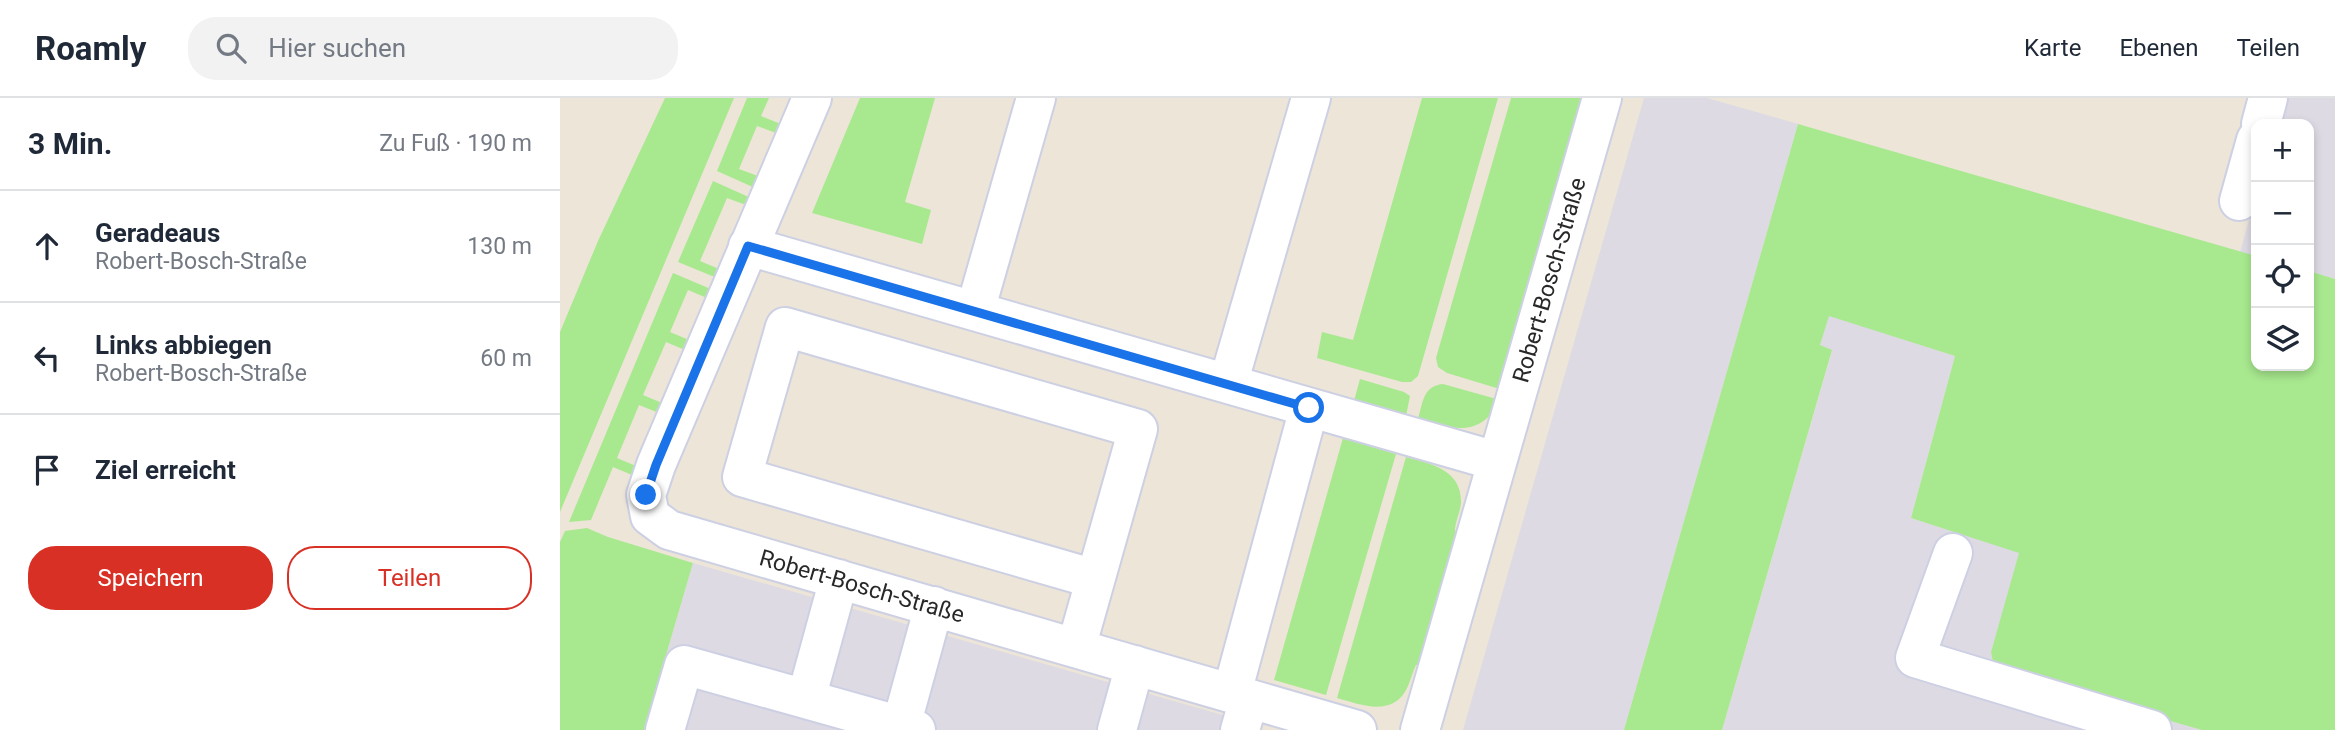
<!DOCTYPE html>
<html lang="de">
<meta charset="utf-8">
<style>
:root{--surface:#fff;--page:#f2f2f3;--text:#1f2937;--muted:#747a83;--line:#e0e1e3;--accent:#d93025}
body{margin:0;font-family:Roboto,sans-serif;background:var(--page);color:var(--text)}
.controls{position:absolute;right:21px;top:21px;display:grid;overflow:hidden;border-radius:14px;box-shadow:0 4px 10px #0003}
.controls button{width:63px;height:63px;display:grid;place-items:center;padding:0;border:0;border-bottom:2px solid var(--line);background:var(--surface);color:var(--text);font:35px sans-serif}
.stop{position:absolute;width:21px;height:21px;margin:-16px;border:5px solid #1a73e8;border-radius:50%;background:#fff}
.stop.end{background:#1a73e8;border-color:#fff;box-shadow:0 2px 7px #0008}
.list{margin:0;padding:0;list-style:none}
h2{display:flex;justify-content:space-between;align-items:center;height:91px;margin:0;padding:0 28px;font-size:30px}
h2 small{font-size:23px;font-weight:400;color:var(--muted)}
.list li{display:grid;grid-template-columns:46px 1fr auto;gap:21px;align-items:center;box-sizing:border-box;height:112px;padding:0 28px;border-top:2px solid var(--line)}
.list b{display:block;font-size:26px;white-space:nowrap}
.list p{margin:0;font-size:23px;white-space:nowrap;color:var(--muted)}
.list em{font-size:23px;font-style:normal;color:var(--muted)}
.actions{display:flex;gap:14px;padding:21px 28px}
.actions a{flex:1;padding:16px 0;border:2px solid var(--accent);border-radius:28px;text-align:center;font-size:24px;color:var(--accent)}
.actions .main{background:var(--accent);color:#fff}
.icon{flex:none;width:38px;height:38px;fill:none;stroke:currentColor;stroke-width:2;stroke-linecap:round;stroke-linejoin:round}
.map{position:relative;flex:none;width:1775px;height:632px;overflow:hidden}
header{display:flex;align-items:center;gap:42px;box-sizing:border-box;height:98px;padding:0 35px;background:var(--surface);border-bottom:2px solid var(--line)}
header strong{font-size:33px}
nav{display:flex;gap:38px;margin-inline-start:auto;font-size:24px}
.search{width:490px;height:63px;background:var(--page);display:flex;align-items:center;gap:18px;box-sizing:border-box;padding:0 24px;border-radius:28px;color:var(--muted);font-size:26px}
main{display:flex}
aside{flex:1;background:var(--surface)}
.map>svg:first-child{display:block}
.industrial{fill:#dddae4}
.green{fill:#a8e98f}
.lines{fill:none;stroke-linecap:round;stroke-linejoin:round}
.minor-casing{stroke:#cdd0e3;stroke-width:42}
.minor{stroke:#fff;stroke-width:38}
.route{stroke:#1a73e8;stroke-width:9}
.labels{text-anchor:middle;stroke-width:5;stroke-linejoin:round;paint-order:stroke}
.street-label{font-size:23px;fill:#282828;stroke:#fff}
</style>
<header>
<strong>Roamly</strong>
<div class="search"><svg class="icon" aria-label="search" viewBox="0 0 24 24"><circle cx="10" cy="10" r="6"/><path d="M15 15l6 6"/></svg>Hier suchen</div>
<nav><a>Karte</a><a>Ebenen</a><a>Teilen</a></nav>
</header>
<main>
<aside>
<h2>3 Min.<small>Zu Fuß · 190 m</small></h2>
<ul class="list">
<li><svg class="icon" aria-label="ahead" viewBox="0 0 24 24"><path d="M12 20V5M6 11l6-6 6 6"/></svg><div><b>Geradeaus</b><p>Robert-Bosch-Straße</p></div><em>130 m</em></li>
<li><svg class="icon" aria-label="left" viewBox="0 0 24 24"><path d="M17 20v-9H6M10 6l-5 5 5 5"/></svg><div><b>Links abbiegen</b><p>Robert-Bosch-Straße</p></div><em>60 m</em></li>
<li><svg class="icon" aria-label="arrive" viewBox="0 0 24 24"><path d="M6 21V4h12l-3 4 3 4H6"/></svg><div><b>Ziel erreicht</b></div></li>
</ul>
<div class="actions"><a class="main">Speichern</a><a>Teilen</a></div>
</aside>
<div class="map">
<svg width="1775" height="632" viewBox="0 0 1775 632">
<rect width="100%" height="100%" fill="#ece5d8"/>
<path class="industrial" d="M 1084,0 L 1147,0 L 1238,26 L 1064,632 L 903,632 Z
M 1724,0 L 1775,0 L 1775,181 L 1749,173 L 1749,26 L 1717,26 Z
M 1696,97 L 1696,158 L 1680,154 Z
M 1268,217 L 1395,258 L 1351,420 L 1460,455 L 1431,554 L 1433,564 L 1445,576 L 1642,632 L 1162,632 L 1272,253 L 1260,248 Z
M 133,465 L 701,628 L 699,632 L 84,632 Z"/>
<path class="green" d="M 105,0 L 174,0 L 0,414 L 0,234 L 38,143 Z
M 187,0 L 209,0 L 201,18 L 221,26 L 219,34 L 216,35 L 197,28 L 179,71 L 198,78 L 195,90 L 157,73 Z
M 300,0 L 375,0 L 345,104 L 371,112 L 362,146 L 252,115 Z
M 862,0 L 938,0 L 858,278 L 851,284 L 842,284 L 757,260 L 762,234 L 793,242 Z
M 951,0 L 1027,0 L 943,292 L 887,275 L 878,269 L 876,260 Z
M 1238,26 L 1696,158 L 1696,268 L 1749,268 L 1749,173 L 1775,181 L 1775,632 L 1642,632 L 1445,576 L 1433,564 L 1431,554 L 1459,455 L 1351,420 L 1395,258 L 1269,218 L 1260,247 L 1272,252 L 1162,632 L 1064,632 Z
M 153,83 L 191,100 L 186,107 L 167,100 L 140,163 L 159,171 L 157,180 L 118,164 Z
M 113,175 L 153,192 L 147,200 L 128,192 L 110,234 L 129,242 L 125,252 L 106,244 L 83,297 L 102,305 L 99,315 L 79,307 L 57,360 L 76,368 L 75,376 L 72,377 L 53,369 L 31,422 L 9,424 Z
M 800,281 L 844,294 L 850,298 L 846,318 L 794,303 Z
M 883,286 L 940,302 C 921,341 891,331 858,321 C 863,304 863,288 883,286 Z
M 783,340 L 836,356 L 766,597 L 714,582 Z
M 846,359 C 872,366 902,372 901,405 C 900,415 895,424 895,433 L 898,435 L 864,567 L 856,567 C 853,573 851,581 848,588 C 834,620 802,607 777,600 Z
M 27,430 L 48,439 L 133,465 L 84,632 L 0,632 L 0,444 L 5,433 Z"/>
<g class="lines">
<g class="minor-casing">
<path id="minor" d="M 252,0 L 96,367 L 86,397 L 90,418 L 109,432 L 797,632
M 1701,26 L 1708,0
M 1679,103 L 1696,42
M 188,148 L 936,363
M 415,213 L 476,0
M 668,286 L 751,0
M 1393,455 L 1355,560 L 1592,632
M 516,550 C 537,477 557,404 578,331 L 225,229 L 182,379 L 535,481
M 672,595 L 749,310
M 246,601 L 279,481
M 341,628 L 374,508
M 105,632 L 124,567 L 356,632
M 557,632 L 575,567
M 680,632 L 689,601
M 860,632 L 1042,0"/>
</g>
<use href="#minor" class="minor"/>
</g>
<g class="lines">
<path class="route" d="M 86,397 L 96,367 L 188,148 L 749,310"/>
</g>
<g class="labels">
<g class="street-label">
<text transform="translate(989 182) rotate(-74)" y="8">Robert-Bosch-Straße</text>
<text transform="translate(302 488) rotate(16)" y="8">Robert-Bosch-Straße</text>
</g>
</g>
</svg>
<div class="controls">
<button>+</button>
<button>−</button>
<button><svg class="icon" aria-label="locate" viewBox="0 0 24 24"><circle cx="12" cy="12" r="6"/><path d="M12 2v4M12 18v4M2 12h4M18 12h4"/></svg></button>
<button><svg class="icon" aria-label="layers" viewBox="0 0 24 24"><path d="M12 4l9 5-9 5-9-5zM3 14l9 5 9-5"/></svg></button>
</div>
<div class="stop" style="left:749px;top:310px"></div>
<div class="stop end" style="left:86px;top:397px"></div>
</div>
</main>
